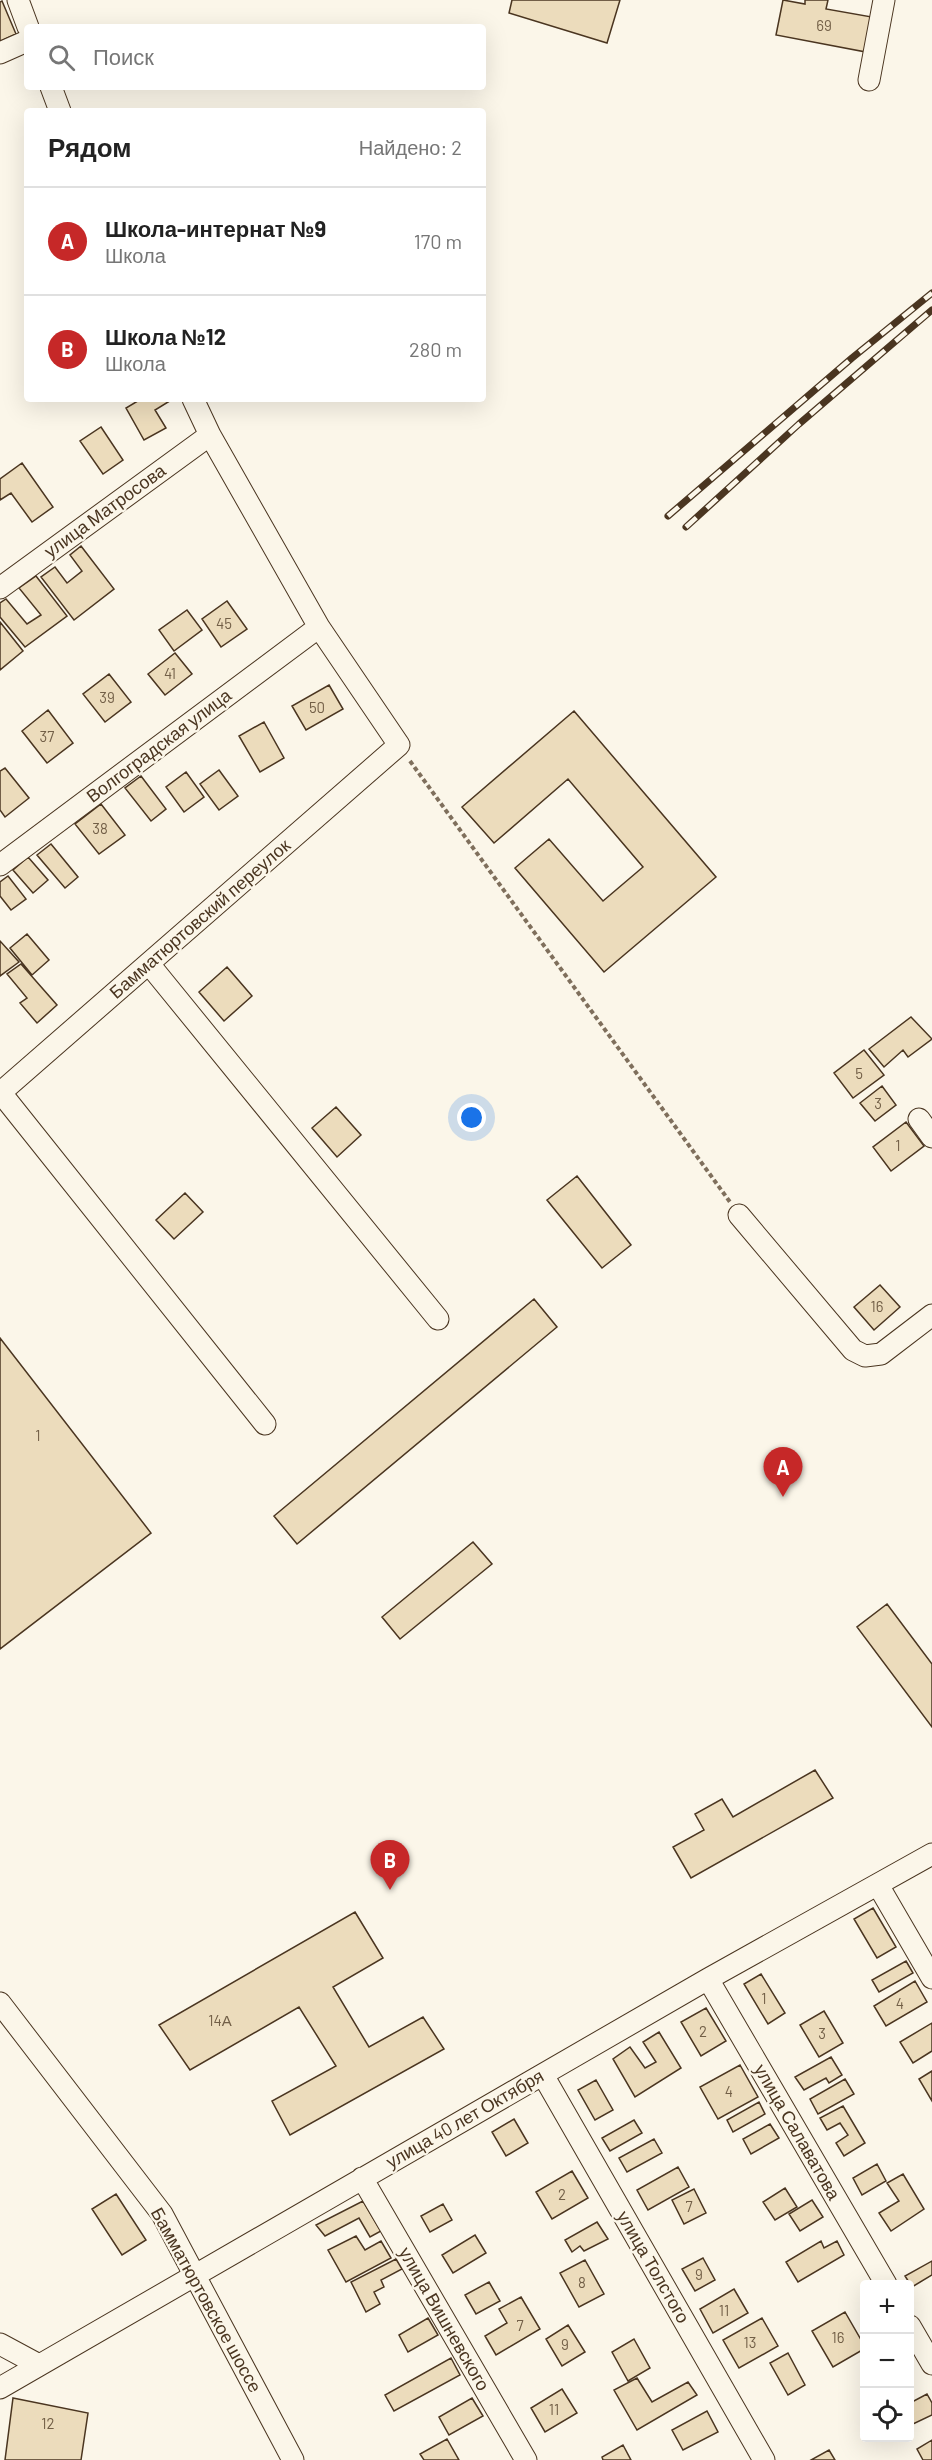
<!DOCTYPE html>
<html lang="ru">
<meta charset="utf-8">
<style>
:root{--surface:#fff;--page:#f2f2f2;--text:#222;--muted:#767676;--line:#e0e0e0;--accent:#c62828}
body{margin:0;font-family:Barlow,sans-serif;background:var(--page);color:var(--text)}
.controls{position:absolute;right:18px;bottom:18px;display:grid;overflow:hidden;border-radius:6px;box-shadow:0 6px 24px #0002}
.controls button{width:54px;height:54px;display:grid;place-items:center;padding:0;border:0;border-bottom:2px solid var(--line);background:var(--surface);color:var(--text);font:30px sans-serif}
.you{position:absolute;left:472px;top:1118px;width:21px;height:21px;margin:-15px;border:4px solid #fff;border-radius:50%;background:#1a73e8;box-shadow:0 0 0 9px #1a73e833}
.badge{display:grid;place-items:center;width:39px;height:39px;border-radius:50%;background:var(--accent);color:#fff;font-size:20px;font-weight:700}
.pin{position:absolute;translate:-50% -50px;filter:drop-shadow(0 2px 3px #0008)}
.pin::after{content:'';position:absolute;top:32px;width:21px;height:18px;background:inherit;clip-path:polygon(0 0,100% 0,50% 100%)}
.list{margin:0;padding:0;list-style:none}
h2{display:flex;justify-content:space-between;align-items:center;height:78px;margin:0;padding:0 24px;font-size:26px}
h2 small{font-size:20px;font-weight:400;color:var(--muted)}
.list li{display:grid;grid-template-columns:39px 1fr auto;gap:18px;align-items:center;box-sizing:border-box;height:108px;padding:0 24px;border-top:2px solid var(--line)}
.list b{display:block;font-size:22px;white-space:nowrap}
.list p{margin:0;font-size:20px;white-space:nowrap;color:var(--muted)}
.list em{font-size:20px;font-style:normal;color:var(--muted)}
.icon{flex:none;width:33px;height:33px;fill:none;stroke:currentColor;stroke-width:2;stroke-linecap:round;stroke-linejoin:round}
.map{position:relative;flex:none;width:932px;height:2460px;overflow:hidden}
.search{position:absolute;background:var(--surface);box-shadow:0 6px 24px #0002;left:24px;top:24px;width:462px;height:66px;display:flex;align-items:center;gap:15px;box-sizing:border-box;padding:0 21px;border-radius:6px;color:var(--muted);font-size:22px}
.panel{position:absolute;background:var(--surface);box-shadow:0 6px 24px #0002;left:24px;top:108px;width:462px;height:294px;border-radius:6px}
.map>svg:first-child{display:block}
.building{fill:#ecdcbc;stroke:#4a3520;stroke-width:1.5}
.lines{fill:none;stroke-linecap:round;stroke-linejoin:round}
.minor-casing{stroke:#4a3520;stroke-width:23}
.path{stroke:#7f6f5c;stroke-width:4;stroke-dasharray:4.5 3;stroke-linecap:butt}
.minor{stroke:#fbf6e9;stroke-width:21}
.rail-casing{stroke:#4a3520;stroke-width:7}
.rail{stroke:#fbf6e9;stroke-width:4.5;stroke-dasharray:14;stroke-linecap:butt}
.labels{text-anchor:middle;stroke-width:4.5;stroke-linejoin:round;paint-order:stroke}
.number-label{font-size:15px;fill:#725f47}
.street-label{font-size:18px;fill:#4a3520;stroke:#fbf6e9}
</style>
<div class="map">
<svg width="932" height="2460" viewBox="0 0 932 2460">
<rect width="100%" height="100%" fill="#fbf6e9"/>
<path class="building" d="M 512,0 L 620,0 L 607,43 L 509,13 Z
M 783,0 L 805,4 L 805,0 L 828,0 L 826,9 L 872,17 L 866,52 L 776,35 Z
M 2,1 L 16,34 L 0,41 L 0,2 Z
M 141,399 L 173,399 L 155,410 L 166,428 L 144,440 L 126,408 Z
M 101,427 L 123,460 L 103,474 L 80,441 Z
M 22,463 L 53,507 L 32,522 L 11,493 L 0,500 L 0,479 Z
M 81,546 L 114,589 L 74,620 L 41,577 L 55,567 L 67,583 L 82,571 L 70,555 Z
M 36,576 L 67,616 L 25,647 L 0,617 L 0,603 L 6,599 L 27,624 L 41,615 L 19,588 Z
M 227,601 L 247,629 L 221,647 L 202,619 Z
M 187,610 L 202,630 L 174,651 L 159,630 Z
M 0,622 L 23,651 L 0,670 Z
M 175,653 L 192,674 L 165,695 L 148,674 Z
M 109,674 L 131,702 L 105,722 L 83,694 Z
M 329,685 L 343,709 L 306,730 L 292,706 Z
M 48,710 L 73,743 L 47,763 L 22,731 Z
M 574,711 L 716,877 L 604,972 L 515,868 L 549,839 L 603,901 L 643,867 L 568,779 L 494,843 L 462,807 Z
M 264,722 L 284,758 L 260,772 L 239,736 Z
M 5,768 L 29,798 L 5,817 L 0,810 L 0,771 Z
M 219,770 L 238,796 L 219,810 L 200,784 Z
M 186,772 L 204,797 L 184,812 L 166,787 Z
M 141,776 L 166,809 L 151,821 L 125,788 Z
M 101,804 L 125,835 L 99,854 L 75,824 Z
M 51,844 L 78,877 L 65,888 L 37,855 Z
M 28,857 L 48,880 L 33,893 L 13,870 Z
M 8,876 L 26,899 L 11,910 L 0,896 L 0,882 Z
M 27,934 L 49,960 L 32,975 L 10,948 Z
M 0,941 L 19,962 L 0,976 Z
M 21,964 L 57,1005 L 37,1023 L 20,1003 L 27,998 L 7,974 Z
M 227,967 L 252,996 L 224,1021 L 199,992 Z
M 911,1017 L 932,1039 L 908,1057 L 903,1050 L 884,1067 L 869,1049 Z
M 864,1050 L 884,1075 L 853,1098 L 834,1073 Z
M 882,1086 L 896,1105 L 875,1121 L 860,1103 Z
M 336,1107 L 361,1135 L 337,1157 L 312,1128 Z
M 906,1122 L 924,1146 L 891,1171 L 873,1147 Z
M 577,1176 L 631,1245 L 602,1268 L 547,1200 Z
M 185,1193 L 203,1212 L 174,1239 L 156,1220 Z
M 880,1285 L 900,1307 L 874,1330 L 854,1307 Z
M 534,1299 L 557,1327 L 297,1544 L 274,1516 Z
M 0,1338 L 151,1533 L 0,1649 Z
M 473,1542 L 492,1564 L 400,1639 L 382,1617 Z
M 887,1604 L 932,1664 L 932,1727 L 857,1627 Z
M 815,1770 L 833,1798 L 691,1878 L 673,1847 L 704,1830 L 695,1814 L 722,1799 L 733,1817 Z
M 873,1908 L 896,1947 L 877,1958 L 854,1919 Z
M 355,1912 L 383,1958 L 333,1987 L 369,2047 L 423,2017 L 444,2049 L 290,2135 L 272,2101 L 336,2066 L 299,2007 L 190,2070 L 159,2025 Z
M 906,1961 L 913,1973 L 879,1992 L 872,1980 Z
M 761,1974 L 785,2013 L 768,2024 L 744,1984 Z
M 915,1981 L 927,2002 L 886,2026 L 874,2006 Z
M 706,2008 L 726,2041 L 701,2056 L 681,2022 Z
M 824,2011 L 843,2043 L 819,2057 L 800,2025 Z
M 932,2023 L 932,2051 L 913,2063 L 900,2042 Z
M 659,2032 L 681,2068 L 635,2097 L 613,2059 L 630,2047 L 645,2068 L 656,2062 L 643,2042 Z
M 831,2057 L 842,2075 L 829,2083 L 826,2078 L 804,2090 L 795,2077 Z
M 740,2065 L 758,2097 L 718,2119 L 700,2087 Z
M 932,2071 L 932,2101 L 919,2079 Z
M 845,2079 L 854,2094 L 818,2114 L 810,2099 Z
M 596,2080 L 613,2110 L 595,2120 L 578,2090 Z
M 759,2102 L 765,2114 L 733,2132 L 727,2120 Z
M 843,2106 L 865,2143 L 844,2156 L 836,2143 L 848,2135 L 840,2123 L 827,2130 L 820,2118 Z
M 514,2119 L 528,2143 L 506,2156 L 492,2132 Z
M 634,2120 L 642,2133 L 610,2151 L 602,2138 Z
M 770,2124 L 779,2138 L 751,2154 L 743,2139 Z
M 654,2139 L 662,2153 L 627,2172 L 619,2158 Z
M 877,2164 L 886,2181 L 862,2195 L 853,2178 Z
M 678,2167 L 689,2187 L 648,2210 L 637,2190 Z
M 572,2171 L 588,2198 L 552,2219 L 536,2192 Z
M 903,2174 L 924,2209 L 891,2231 L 879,2213 L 899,2201 L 887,2183 Z
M 785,2188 L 797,2207 L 775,2220 L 763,2202 Z
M 694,2189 L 706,2213 L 684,2224 L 672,2200 Z
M 116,2194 L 146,2240 L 122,2255 L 92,2209 Z
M 812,2200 L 823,2217 L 800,2231 L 789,2214 Z
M 363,2201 L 381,2231 L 370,2237 L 359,2218 L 325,2236 L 316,2225 Z
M 443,2204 L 452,2220 L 430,2232 L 421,2216 Z
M 597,2222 L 608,2239 L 584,2251 L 580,2246 L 572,2252 L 565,2240 Z
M 475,2235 L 486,2253 L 453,2273 L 442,2255 Z
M 356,2236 L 365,2250 L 381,2241 L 391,2258 L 346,2282 L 328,2250 Z
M 821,2241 L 824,2248 L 837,2241 L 844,2255 L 798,2282 L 786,2262 Z
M 703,2258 L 715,2280 L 695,2291 L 682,2269 Z
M 396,2259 L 402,2269 L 381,2280 L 384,2287 L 374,2292 L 380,2304 L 366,2312 L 351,2282 Z
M 585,2260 L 604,2294 L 579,2307 L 560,2273 Z
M 932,2261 L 932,2275 L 912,2287 L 905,2276 Z
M 489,2282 L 500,2301 L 476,2314 L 465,2295 Z
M 734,2289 L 748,2313 L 713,2333 L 700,2309 Z
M 521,2297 L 540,2329 L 496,2355 L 485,2336 L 507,2323 L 499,2309 Z
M 845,2312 L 864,2345 L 864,2349 L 833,2367 L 812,2331 Z
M 428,2318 L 438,2335 L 408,2352 L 399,2335 Z
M 762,2318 L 778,2346 L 739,2368 L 723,2340 Z
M 568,2325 L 585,2352 L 562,2366 L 546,2339 Z
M 634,2339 L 650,2368 L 628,2381 L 612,2352 Z
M 788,2353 L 805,2385 L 788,2395 L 770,2363 Z
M 451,2358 L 460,2375 L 394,2411 L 385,2395 Z
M 637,2378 L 652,2402 L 688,2382 L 697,2395 L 637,2430 L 614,2390 Z
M 562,2389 L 577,2413 L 545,2432 L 531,2408 Z
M 927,2394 L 932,2403 L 932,2415 L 913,2424 L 910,2418 L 910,2403 Z
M 13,2398 L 88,2413 L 81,2460 L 5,2460 Z
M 472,2398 L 483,2416 L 449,2435 L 439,2417 Z
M 707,2411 L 718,2432 L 683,2450 L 672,2430 Z
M 447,2439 L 459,2460 L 424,2460 L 420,2454 Z
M 932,2440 L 932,2460 L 923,2460 L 917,2449 Z
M 623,2445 L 631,2460 L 603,2460 L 602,2457 Z
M 829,2450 L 835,2460 L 811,2460 Z"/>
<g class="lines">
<g class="minor-casing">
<path id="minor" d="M 18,0 L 28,27
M 0,53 L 27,41
M 869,80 L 884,0
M 51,87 L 60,111
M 0,588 L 210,435
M 0,865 L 319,627
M 149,964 L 438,1319
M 0,1093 L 399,745 L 319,627 L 210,435 L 193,399
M 1,1093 L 265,1424
M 919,1119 L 932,1137
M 739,1215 L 853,1350 L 865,1356 L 881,1354 L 932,1315
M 878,1885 L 932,1978
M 708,1979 L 886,2284
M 0,2003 L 162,2214 L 293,2460
M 543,2075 L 764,2460
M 362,2178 L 526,2460
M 910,2326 L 932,2364
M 0,2344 L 39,2365
M 0,2388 L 708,1979 L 932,1854"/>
</g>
<path class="path" d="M 410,761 L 730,1202"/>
<use href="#minor" class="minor"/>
<g class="rail-casing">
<path id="rail" d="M 668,516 L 852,358 L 932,293
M 686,527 L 799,424 L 932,310"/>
</g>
<use href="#rail" class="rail"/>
</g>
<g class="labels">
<g class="number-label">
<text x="824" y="31">69</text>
<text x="224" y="629">45</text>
<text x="170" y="679">41</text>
<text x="107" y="703">39</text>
<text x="317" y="713">50</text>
<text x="47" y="742">37</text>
<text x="100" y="834">38</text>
<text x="859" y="1079">5</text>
<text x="878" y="1109">3</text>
<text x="898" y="1151">1</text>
<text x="877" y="1312">16</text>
<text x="38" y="1441">1</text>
<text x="764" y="2004">1</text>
<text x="900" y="2009">4</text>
<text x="220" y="2026">14А</text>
<text x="703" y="2037">2</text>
<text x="822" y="2039">3</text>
<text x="729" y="2097">4</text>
<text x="562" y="2200">2</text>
<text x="689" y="2212">7</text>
<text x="699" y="2280">9</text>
<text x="582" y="2288">8</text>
<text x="724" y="2316">11</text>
<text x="520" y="2331">7</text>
<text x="838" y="2343">16</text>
<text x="750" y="2348">13</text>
<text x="565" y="2350">9</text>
<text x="554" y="2415">11</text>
<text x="48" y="2429">12</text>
</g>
<g class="street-label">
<text transform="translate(105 511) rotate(-36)" y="6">улица Матросова</text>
<text transform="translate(159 746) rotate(-37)" y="6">Волгоградская улица</text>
<text transform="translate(200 919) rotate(-41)" y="6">Бамматюртовский переулок</text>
<text transform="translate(465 2119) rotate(-30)" y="6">улица 40 лет Октября</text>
<text transform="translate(797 2132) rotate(60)" y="6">улица Салаватова</text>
<text transform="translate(653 2267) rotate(60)" y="6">улица Толстого</text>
<text transform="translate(206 2300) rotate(61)" y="6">Бамматюртовское шоссе</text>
<text transform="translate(444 2319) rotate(60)" y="6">улица Вишневского</text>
</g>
</g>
</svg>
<div class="controls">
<button>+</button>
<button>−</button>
<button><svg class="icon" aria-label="locate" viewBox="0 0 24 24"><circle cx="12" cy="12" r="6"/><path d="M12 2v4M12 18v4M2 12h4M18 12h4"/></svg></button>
</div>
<div class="you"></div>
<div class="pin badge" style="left:783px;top:1497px">A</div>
<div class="pin badge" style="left:390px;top:1890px">B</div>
<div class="search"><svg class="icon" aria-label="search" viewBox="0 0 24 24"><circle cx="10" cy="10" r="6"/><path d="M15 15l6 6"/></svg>Поиск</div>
<section class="panel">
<h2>Рядом<small>Найдено: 2</small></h2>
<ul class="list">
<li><span class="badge">A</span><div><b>Школа-интернат №9</b><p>Школа</p></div><em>170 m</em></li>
<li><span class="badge">B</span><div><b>Школа №12</b><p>Школа</p></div><em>280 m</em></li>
</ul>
</section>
</div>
